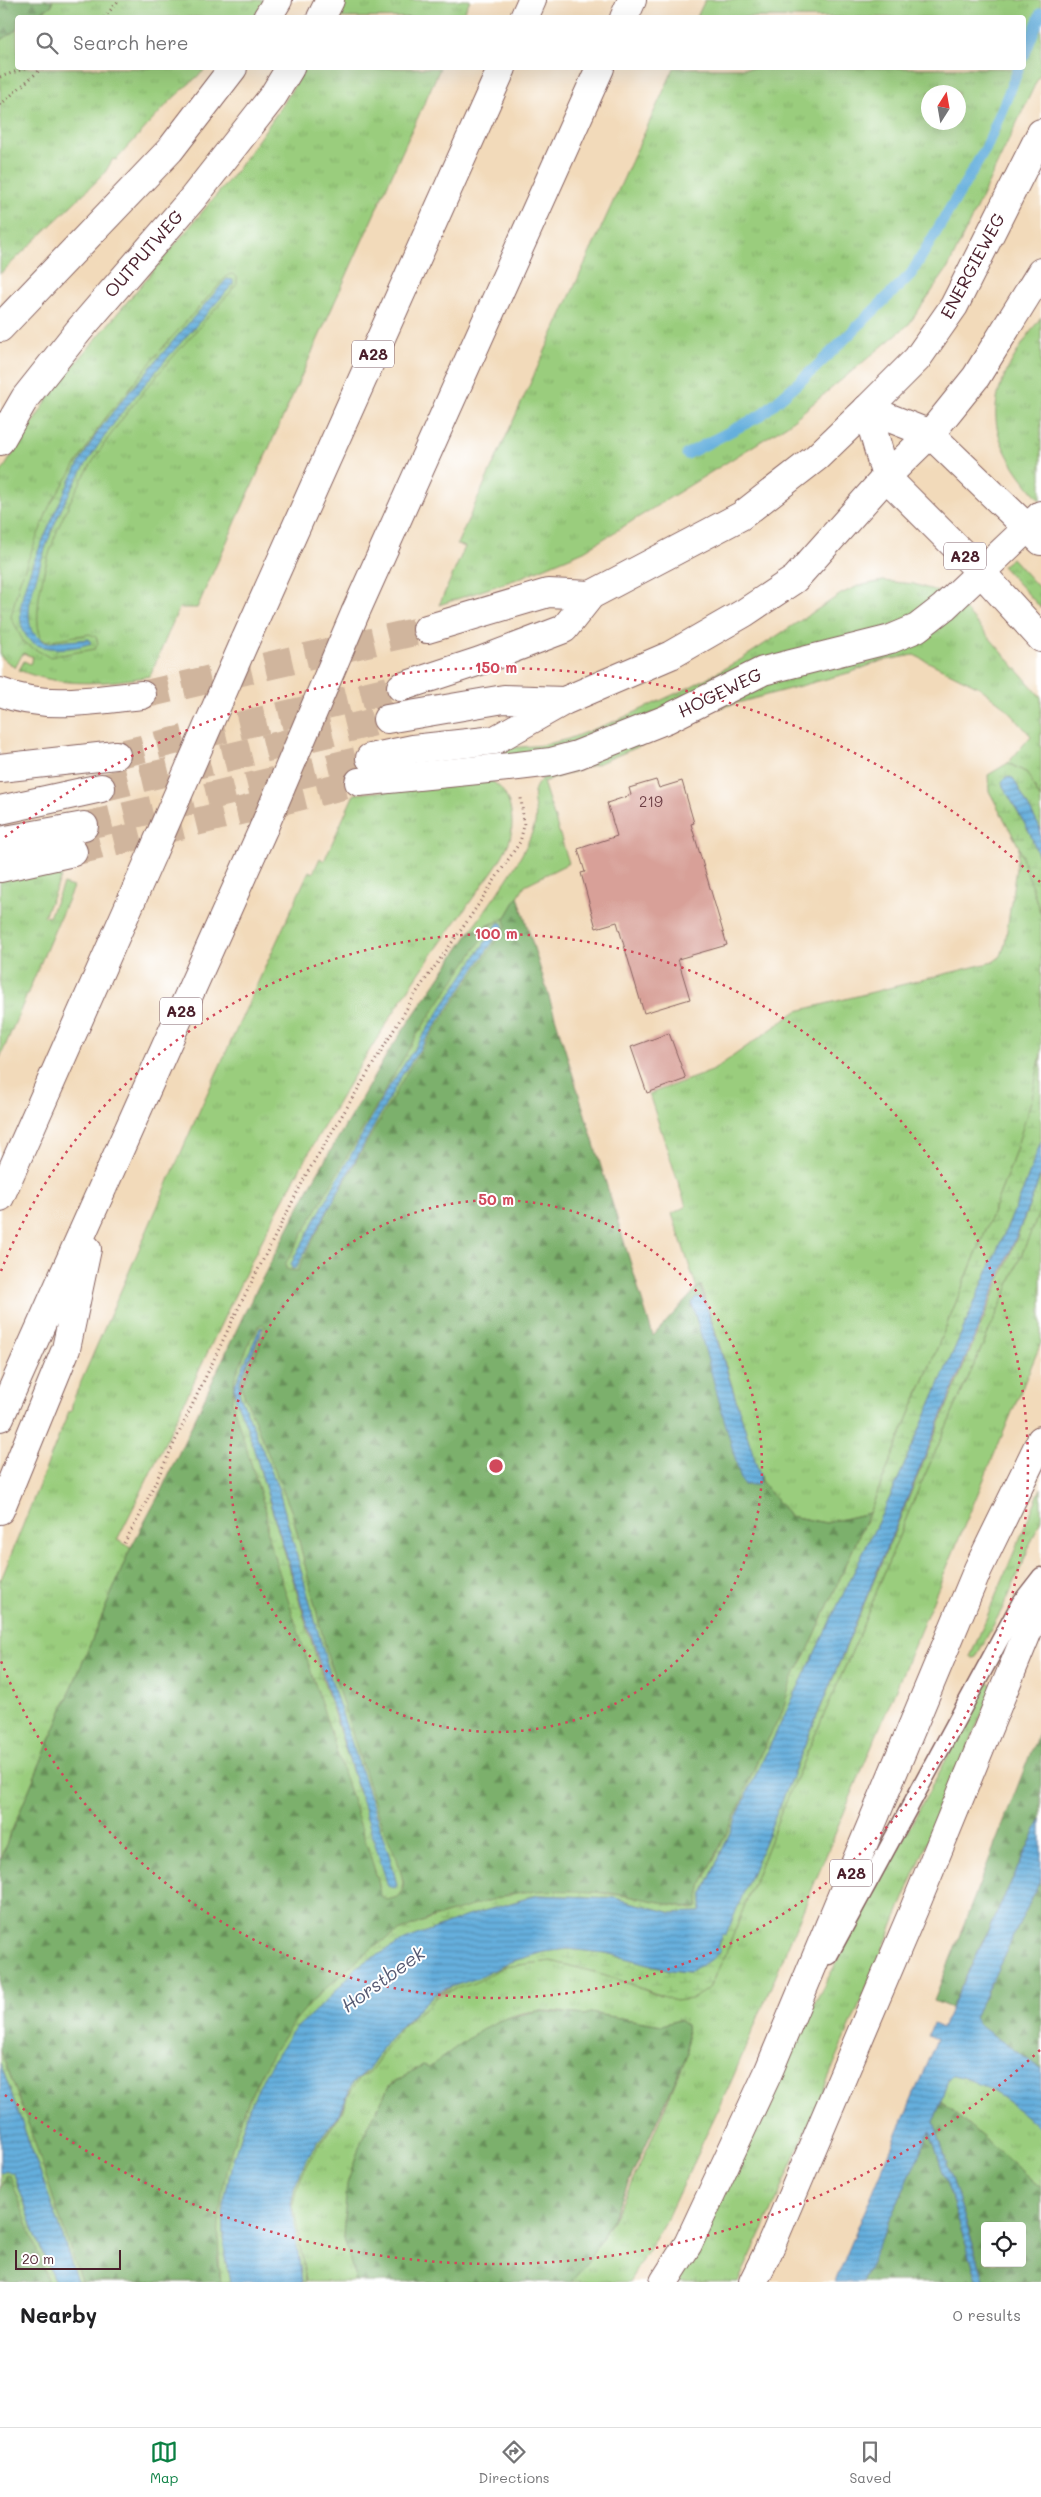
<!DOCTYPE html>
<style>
:root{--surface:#fff;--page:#f6f6f6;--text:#202124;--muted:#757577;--line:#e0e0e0;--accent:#0b8043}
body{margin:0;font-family:Mali,sans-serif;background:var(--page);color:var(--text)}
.controls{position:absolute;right:15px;bottom:15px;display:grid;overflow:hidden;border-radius:5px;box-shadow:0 5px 20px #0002}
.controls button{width:45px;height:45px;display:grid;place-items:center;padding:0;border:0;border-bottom:1px solid var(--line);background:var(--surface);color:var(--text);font:25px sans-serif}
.compass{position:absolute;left:921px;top:85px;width:45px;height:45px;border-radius:50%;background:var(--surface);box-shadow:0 5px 20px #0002;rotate:11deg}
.scale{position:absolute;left:15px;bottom:12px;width:106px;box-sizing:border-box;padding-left:5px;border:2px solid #4a1f2b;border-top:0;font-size:14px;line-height:18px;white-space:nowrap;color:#4a1f2b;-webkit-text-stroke:4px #fff;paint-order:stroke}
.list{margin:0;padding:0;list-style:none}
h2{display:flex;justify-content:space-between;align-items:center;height:65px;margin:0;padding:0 20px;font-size:21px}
h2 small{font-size:16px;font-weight:400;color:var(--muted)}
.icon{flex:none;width:28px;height:28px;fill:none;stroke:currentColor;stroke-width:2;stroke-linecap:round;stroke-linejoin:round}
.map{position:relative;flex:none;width:1041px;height:2282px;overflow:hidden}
.search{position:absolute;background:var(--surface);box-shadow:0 5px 20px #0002;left:15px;right:15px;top:15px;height:55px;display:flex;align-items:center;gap:12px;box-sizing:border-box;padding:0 18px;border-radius:5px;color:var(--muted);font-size:19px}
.sheet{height:145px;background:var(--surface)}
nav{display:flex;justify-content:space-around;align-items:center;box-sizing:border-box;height:70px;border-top:1px solid var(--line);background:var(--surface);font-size:14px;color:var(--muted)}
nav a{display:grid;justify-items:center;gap:2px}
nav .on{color:var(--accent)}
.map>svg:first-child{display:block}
.grass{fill:url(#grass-tufts);stroke:#727654;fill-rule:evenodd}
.forest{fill:url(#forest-firs);stroke:#62684c;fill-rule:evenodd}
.wetland{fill:url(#wetland-marsh);stroke:#727654;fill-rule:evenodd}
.water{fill:url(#water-rules);stroke:#586784}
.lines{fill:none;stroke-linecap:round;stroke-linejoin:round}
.stream{stroke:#65afdd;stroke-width:11}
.building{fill:#d8a098}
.minor-tunnel{stroke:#d0b59d;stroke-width:28;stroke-dasharray:28 14;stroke-linecap:butt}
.primary-tunnel{stroke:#d0b59d;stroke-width:28;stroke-dasharray:28 14;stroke-linecap:butt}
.service-casing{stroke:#85605d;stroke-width:19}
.minor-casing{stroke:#85605d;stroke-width:30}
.secondary-casing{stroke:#85605d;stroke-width:30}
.primary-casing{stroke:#85605d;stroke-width:30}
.motorway-casing{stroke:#85605d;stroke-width:30}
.path{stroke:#85605d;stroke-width:3;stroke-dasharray:1 4;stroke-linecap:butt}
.service{stroke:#fff;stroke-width:16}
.minor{stroke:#fff;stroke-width:28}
.secondary{stroke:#fff;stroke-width:28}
.primary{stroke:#fff;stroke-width:28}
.motorway{stroke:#fff;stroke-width:28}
.motorway-bridge-casing{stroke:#85605d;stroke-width:30;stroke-linecap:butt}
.motorway-bridge{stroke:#fff;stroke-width:28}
.ring{fill:none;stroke:#d1495b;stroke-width:2.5;stroke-dasharray:2.5 5}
.labels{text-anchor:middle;stroke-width:4;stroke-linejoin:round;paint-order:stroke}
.number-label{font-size:15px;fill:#6e3f46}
.shield{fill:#fff;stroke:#80626b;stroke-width:1}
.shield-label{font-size:16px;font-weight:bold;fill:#4a1f2b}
.street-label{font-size:18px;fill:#4a1f2b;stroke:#fff}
.water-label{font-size:19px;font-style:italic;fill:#555972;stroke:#fff}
.centre{fill:#d1495b;stroke:#fff;stroke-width:2.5}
.ring-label{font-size:15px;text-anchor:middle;font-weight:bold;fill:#d1495b;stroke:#fff;stroke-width:4;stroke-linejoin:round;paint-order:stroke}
</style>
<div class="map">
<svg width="1041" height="2282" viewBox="0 0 1041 2282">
<defs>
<pattern id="grass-tufts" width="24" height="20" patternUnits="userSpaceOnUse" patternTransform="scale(1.25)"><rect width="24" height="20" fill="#9acd7d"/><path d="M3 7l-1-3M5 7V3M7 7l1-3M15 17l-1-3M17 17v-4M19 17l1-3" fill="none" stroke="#86b06c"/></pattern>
<pattern id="forest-firs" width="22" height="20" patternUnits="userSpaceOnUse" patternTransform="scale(1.25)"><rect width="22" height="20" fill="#7bb06c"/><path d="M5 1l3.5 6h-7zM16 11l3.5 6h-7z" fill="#678f59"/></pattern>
<pattern id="wetland-marsh" width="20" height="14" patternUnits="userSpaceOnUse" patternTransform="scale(1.25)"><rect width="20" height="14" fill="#9acd7d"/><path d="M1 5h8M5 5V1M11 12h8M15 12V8" fill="none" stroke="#86b06c"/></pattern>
<pattern id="water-rules" width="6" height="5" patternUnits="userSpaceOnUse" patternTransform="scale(1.25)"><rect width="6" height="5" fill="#65afdd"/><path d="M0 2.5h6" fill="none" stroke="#558eb3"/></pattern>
</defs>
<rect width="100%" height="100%" fill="#fff"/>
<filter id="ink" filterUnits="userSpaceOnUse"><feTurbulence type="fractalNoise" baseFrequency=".02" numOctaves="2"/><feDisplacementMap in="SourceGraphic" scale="10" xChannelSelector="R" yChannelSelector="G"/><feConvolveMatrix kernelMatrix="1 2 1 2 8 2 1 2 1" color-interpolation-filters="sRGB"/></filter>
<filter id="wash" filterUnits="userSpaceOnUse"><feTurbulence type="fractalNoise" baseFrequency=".0096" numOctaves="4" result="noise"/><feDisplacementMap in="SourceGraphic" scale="20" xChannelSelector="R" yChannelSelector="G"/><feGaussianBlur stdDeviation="1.12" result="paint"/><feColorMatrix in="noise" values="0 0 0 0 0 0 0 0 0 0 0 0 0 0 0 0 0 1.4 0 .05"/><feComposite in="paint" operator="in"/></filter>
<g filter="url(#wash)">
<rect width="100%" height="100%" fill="#f2daba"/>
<path class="grass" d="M 52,0 L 266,0 L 254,17 L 34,18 L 52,5 Z
M 340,0 L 470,0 L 462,17 L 332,18 Z
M 705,0 L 1041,0 L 1041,72 L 948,268 L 909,324 L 787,425 L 584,551 L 517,579 L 439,605 L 465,547 L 457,544 L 674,68 L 1024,68 L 1024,18 L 697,17 ZM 928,92 L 958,92 L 958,122 L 928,122 Z
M 17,29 L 18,68 L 207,68 L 170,101 L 116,160 L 113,159 L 104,174 L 0,274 L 0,41 Z
M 305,68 L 440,68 L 197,608 L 179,608 L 150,676 C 108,684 60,688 19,670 L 24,661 L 30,664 L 33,657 L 23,653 L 15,668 L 0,656 L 0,474 L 55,388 L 234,174 L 282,106 Z
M 1041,317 L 1041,500 L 1040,500 C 975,426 987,392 1041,317 Z
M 1012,558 L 1041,590 L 1041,608 L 1002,566 Z
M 883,581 L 914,584 L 942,593 L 909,619 L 547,752 L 381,768 L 432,755 L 543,745 L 568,739 L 618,720 L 690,687 L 740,660 L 841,594 L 858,586 Z
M 961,605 L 1041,697 L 1041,801 L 1027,773 L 1008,763 L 1031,736 L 1006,708 L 979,687 L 914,655 L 881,661 L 852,672 L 719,708 L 748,688 Z
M 668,730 L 669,734 L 597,764 L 543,782 L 569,863 L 525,885 L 505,919 L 470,932 C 492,899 521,865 534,827 C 541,806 522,795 546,775 Z
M 491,781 C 511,790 516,823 509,842 C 502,860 489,876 478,891 C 456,922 433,952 412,984 C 374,1042 337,1102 303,1163 C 234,1286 181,1416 117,1540 L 131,1547 L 0,1859 L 0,1582 L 69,1411 L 71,1412 L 73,1400 L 201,1107 L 308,873 L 309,871 L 313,873 L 320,858 L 324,861 L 354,794 Z
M 1019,847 L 1041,915 L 1041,1054 L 1033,1098 L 1011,1165 L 985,1232 L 869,1513 L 826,1523 L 789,1516 L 761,1481 L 701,1285 L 697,1289 L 672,1214 L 686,1206 L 649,1094 L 712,1071 L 797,1011 L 993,962 L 1001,956 L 1005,944 Z
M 67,864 L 44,916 L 49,917 L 63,884 L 73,887 L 0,1058 L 0,879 Z
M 1041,1207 L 1041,1343 L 731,2082 L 667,2218 L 629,2282 L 571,2282 C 624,2216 654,2130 688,2053 L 686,2025 L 679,2020 L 662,2025 L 590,2013 L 585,2015 C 570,2014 553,2010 538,2011 C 499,2012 461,2046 429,2067 L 423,2065 L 389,2086 L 362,2139 L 343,2235 L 356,2282 L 306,2282 L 293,2203 L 296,2190 L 307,2163 L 342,2112 L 347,2097 L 360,2077 L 369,2073 L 401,2027 L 431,2003 L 432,1999 L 503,1967 L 551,1961 L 606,1975 L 660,1996 L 709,1988 L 726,1953 L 781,1812 L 856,1642 L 912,1504 L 1005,1295 Z
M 1041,1488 L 1041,1519 L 1007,1600 L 976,1657 L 973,1658 L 970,1657 Z
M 988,1682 L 994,1685 L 776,2202 L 738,2282 L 677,2282 L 779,2069 Z
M 953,2075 C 982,2080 1020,2108 1041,2130 L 1041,2188 L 941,2101 L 948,2080 Z"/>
<path class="forest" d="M 0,0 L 52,0 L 52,5 L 34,17 L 18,18 L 17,29 L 0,41 Z
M 518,896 L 653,1336 L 700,1285 L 704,1299 L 700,1297 L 692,1303 L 744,1485 L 759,1482 L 760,1476 L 761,1481 L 789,1516 L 826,1523 L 869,1513 L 807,1653 L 801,1662 L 782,1713 L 758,1759 L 739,1808 L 702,1884 L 697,1909 L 610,1893 L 559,1891 L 522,1893 L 431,1918 L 390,1937 L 261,2073 L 246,2106 L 225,2177 L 218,2259 L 221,2282 L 81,2282 L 26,2117 L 0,2050 L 0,1859 L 131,1547 L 160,1493 L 244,1314 L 311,1184 L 389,1051 L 470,932 L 505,919 ZM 260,1325 L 267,1329 L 241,1387 L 292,1513 L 327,1654 L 378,1816 L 403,1881 L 403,1887 L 381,1896 L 378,1880 L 269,1537 L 266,1511 L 232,1402 L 235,1377 Z
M 1041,1726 L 1041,1819 L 951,2008 L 934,2001 Z
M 1041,1879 L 1041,2069 L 980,2026 L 974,2018 Z
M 537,2011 L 585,2015 L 590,2013 L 662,2025 L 679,2020 L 686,2025 L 688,2053 L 611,2221 L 588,2262 L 571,2282 L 356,2282 L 343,2235 L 347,2184 L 362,2139 L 389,2086 L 423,2065 L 429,2067 C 451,2052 475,2031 499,2021 C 511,2016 525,2014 537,2011 Z
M 941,2101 L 1041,2188 L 1041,2282 L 985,2282 L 934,2122 ZM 985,2226 L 1022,2226 L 1022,2263 L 985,2263 Z
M 930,2131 L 978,2282 L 862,2282 Z
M 10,2175 L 12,2177 L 48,2282 L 0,2282 L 0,2189 L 5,2176 Z"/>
<path class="wetland" d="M 232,274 L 237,277 L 237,284 C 157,377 59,471 39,597 C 38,608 35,633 44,641 L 90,634 L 96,637 L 98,643 L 95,649 L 49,657 L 24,643 L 11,617 L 19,583 L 49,507 L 104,420 L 164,346 L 228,275 Z
M 1008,763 L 1027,773 L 1041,801 L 1041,830 L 1013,778 L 1003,786 L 1030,833 L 1041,863 L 1041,915 L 1019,847 L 989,791 L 988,775 Z
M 505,919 L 506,926 L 411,1065 L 331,1205 L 297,1271 L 286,1269 L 286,1263 L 417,1035 L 493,923 Z
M 1041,1054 L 1041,1141 L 1024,1188 L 893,1491 L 750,1787 L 703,1894 L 700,1912 L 672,1913 L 614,1898 L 538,1895 L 468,1916 L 405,1940 L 358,1966 L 331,1996 L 249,2108 L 233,2160 L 223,2205 L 225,2257 L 230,2282 L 221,2282 C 210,2197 237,2102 287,2032 C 301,2011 322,1992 341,1975 C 356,1961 371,1948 388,1938 C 414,1923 444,1914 473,1906 C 489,1901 507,1894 524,1892 C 581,1887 637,1896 692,1909 L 697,1908 L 702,1884 L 739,1808 L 758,1759 L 782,1713 L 792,1678 L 807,1653 L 870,1511 L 985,1232 L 1011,1165 L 1032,1098 Z
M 1041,1172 L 1040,1210 L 1005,1295 L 912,1504 L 856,1642 L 781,1812 L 726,1953 L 709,1988 L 692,1999 L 675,2001 L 606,1975 L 551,1961 L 503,1967 L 475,1983 L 438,1994 L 431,2003 L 401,2027 L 369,2073 L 360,2077 L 347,2097 L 342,2111 L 307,2163 L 296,2190 L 293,2203 L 306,2282 L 302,2282 L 291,2203 L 294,2188 L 307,2157 L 339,2114 L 353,2082 L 367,2071 L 391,2036 L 433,1995 L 510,1962 L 543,1952 L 568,1949 L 606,1953 L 671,1970 L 689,1972 L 720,1950 L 718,1948 L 723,1934 L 726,1934 L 1004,1270 L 1035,1191 Z
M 263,1324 L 267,1329 L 242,1381 L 241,1387 L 292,1513 L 327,1654 L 378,1816 L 397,1859 L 403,1881 L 401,1894 L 397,1897 L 387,1900 L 381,1896 L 378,1880 L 268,1537 L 266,1511 L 232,1402 L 235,1377 L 251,1339 L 260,1325 ZM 261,1327 L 264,1329 L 240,1381 L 239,1393 L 278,1488 L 335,1693 L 390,1858 L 397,1885 L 389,1887 L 321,1673 L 248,1430 L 236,1400 L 234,1387 Z
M 0,2050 L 26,2117 L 81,2282 L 77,2282 L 57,2219 L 0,2063 Z
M 4,2170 L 10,2170 L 14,2174 L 40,2247 L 55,2282 L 48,2282 L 10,2175 L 5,2176 L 0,2189 L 0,2173 Z"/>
<path class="water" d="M 227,279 L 233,280 L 233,284 C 155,373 70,455 38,572 C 32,591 25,612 32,632 L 45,643 L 89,639 L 91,643 C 74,649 40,654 27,637 C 12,617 26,582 34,561 C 53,517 71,473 98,432 C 108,417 121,402 133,388 C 164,351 196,315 227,279 Z
M 1006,777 L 1013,778 L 1040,828 L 1041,863 L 1030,833 L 1003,786 L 1002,782 Z
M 498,923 L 503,923 L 503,927 L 402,1075 L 296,1268 L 292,1269 L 291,1264 L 385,1093 Z
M 1041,1141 L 1041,1172 L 1035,1191 L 726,1935 L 723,1934 L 718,1947 L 720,1950 L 712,1959 L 689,1972 L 671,1970 L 606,1953 L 568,1949 L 543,1952 L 510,1962 L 478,1978 L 441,1990 L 433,1995 L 391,2036 L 367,2071 L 353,2082 L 339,2114 L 307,2157 L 294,2188 L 291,2203 L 302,2282 L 230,2282 L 225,2257 L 223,2205 L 233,2160 L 249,2108 L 265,2074 L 291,2033 L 331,1996 L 358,1966 L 405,1940 L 467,1916 L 538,1895 L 614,1898 L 672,1913 L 700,1912 L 703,1894 L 750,1787 L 893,1491 L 1024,1188 Z
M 696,1297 L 704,1299 L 760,1476 L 758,1485 L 744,1485 L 741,1480 L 692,1303 Z
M 263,1327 L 240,1381 L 239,1393 L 278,1488 L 335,1693 L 390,1858 L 397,1885 L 395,1888 L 388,1886 L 248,1430 L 236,1400 L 234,1387 L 260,1328 Z
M 1041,1819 L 1041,1879 L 974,2018 L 980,2026 L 1041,2069 L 1041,2130 C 1020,2108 982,2080 953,2075 L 948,2080 L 934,2122 L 985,2282 L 978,2282 L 930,2131 L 862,2282 L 835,2282 L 937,2039 L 928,2035 L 933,2024 L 942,2028 Z
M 0,2063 L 57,2219 L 77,2282 L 55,2282 L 40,2247 L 14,2174 L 6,2170 L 0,2173 Z"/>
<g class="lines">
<path class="stream" d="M 1024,56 L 1041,13
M 687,454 L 760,416 L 814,369 L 911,274 L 986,148 L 1019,68"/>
</g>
<g id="blocks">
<path class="building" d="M 656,780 L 659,788 L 682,781 L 694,823 L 691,824 L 727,945 L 678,959 L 690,999 L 644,1013 L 617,922 L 596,928 L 581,873 L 585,872 L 578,849 L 617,836 L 607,803 L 631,795 L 629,788 Z
M 669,1033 L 686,1079 L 647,1093 L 631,1047 Z"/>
</g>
</g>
<g filter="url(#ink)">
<use href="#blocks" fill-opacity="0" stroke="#85605d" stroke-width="1"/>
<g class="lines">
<path class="minor-tunnel" d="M 73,852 L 359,782"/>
<path class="primary-tunnel" d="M 142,695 L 427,629
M 116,755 L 401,687
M 101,788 L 387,719
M 84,826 L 370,758"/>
<g class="service-casing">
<path id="service" d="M 829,1956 L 1020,1603 L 1041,1576"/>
</g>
<g class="minor-casing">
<path id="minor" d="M 359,782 L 518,766 L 551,762 L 577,755 L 667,719 L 763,671 L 891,639 L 917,628 L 944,607 L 1041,515
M 0,868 L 73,852"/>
</g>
<g class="secondary-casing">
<path id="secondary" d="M 867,409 L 917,359 L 954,306 L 1041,133
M 886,477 L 930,434 L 976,377 L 1041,272"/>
</g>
<g class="primary-casing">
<path id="primary" d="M 267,18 L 278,0
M 321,18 L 330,0
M 0,328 L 170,150 L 233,68
M 0,441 L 25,398 L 80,329 L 193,198 L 273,96 L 290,68
M 427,629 L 548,593 L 591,595
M 401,687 L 480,661 L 564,629 L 591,595 L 741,516 L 817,457 L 867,409
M 0,692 C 46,710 95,700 142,695
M 387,719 L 504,699 L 564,701
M 370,758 L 413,749 L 495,740 L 564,701 L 671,655 L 744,613 L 795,579 L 886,477
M 0,768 L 116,755
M 0,810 L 101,788
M 0,841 L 84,826"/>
</g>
<g class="motorway-casing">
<path id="motorway" d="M 524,18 L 532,0
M 624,18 L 632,0
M 867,409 L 886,477 L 981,572 L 1041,638
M 867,409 L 930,434 L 1041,541
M 356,611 L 600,68
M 245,641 L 502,68
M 0,1197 L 152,854
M 0,1417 L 264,827
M 0,1510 L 66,1349 L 87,1249
M 664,2282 L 688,2244 L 767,2075 L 978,1569 L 1041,1440
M 753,2282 L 768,2252 L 914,1909 L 1041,1599"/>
</g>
<path class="path" d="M 104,18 L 119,0
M 0,77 L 27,68
M 0,105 L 42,68
M 124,1543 L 139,1517 L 236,1313 L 306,1175 L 418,990 L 466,923 L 520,842 L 524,826 L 521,798"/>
<use href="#service" class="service"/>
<use href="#minor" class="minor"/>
<use href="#secondary" class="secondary"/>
<use href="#primary" class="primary"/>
<use href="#motorway" class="motorway"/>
<g class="motorway-bridge-casing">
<path id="motorway-bridge" d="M 264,827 L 356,611
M 152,854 L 245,641"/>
</g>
<use href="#motorway-bridge" class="motorway-bridge"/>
</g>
</g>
<g class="ring">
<circle cx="496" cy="1466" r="266"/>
<path d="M1 1271A532 532 0 1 1 1 1661"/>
<path d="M1040 2050A798 798 0 0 1 5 2095M5 837A798 798 0 0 1 1040 882"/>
</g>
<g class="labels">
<g class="number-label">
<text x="651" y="807">219</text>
</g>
<g class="shield">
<rect x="352" y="340.5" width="42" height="27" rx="4"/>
<rect x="944" y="542.5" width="42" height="27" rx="4"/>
<rect x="160" y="997.5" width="42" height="27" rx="4"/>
<rect x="830" y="1859.5" width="42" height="27" rx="4"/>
</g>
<g class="shield-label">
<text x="373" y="360">A28</text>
<text x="965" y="562">A28</text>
<text x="181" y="1017">A28</text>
<text x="851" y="1879">A28</text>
</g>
<g class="street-label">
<text transform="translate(144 254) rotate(-49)" y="6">OUTPUTWEG</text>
<text transform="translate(973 266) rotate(-62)" y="6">ENERGIEWEG</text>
<text transform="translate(720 693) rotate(-26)" y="6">HOGEWEG</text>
</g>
<g class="water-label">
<text transform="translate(383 1979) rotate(-36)" y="7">Horstbeek</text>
</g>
</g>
<circle cx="496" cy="1466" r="8" class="centre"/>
<g class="ring-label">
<text x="496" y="673">150 m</text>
<text x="496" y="939">100 m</text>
<text x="496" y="1205">50 m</text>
</g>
</svg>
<div class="controls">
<button><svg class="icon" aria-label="locate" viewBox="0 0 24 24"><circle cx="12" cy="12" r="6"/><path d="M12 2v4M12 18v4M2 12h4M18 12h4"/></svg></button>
</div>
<svg class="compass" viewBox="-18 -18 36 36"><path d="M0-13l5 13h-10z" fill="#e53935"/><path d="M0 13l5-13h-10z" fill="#757577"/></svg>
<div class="scale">20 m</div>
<div class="search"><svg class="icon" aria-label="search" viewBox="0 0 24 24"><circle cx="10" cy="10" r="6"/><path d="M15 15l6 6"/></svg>Search here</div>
</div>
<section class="sheet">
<h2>Nearby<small>0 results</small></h2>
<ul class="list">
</ul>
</section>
<nav>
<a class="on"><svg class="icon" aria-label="map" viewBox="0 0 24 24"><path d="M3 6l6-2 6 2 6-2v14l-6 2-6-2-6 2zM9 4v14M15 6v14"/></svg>Map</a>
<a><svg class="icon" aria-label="directions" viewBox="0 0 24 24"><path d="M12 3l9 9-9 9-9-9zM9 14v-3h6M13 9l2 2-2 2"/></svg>Directions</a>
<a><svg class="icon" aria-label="saved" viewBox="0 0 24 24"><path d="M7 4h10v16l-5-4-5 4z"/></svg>Saved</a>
</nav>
